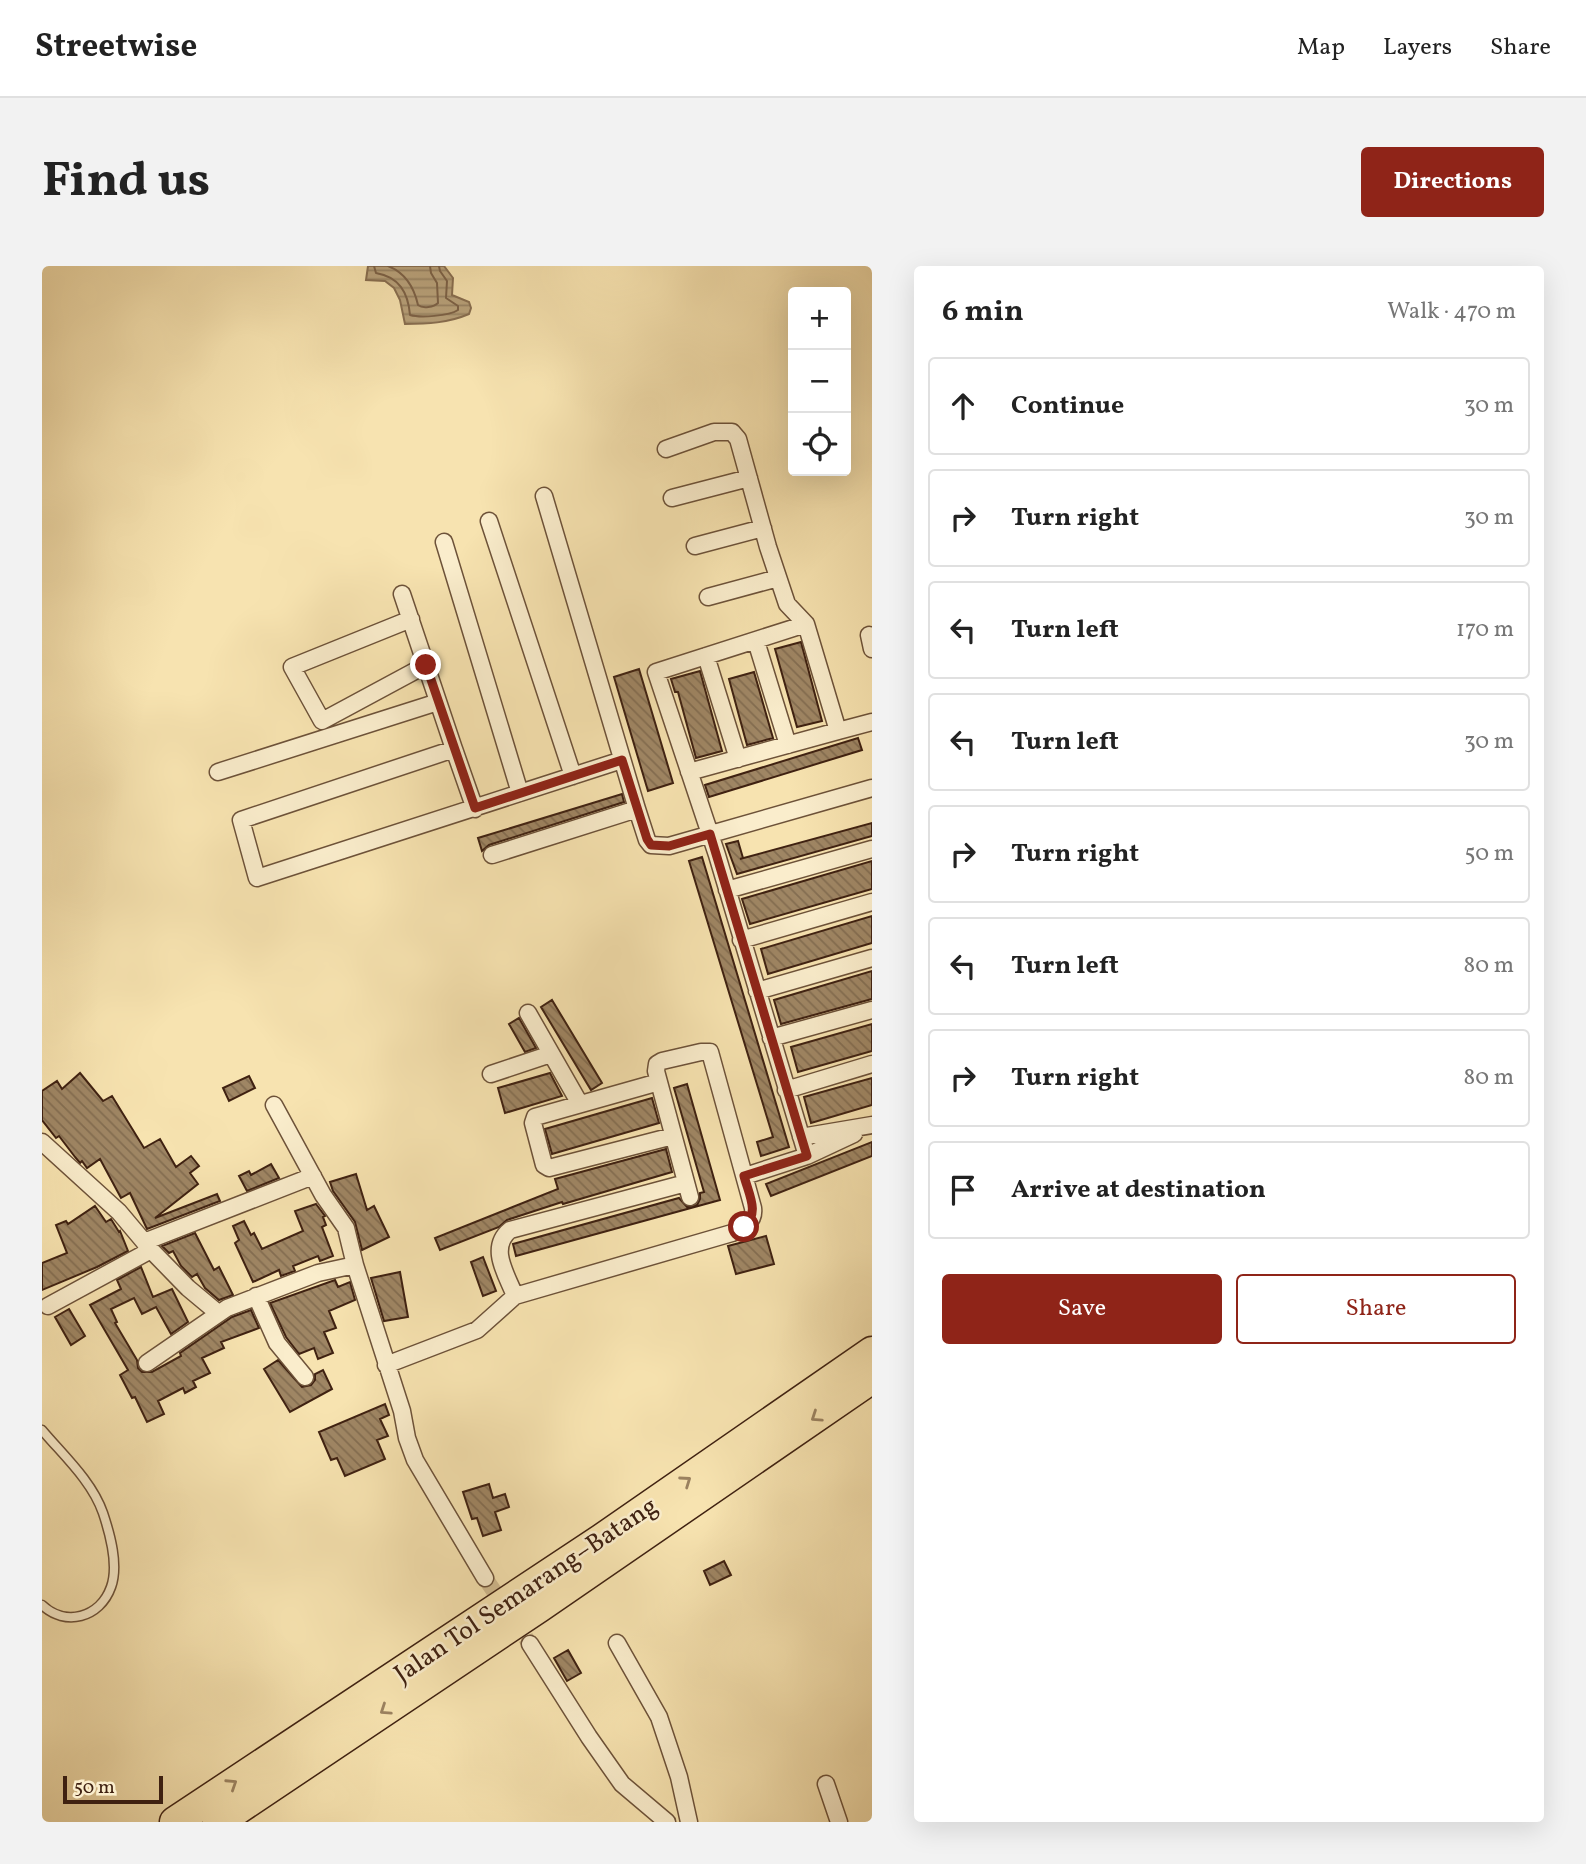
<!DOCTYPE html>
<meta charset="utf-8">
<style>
:root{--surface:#fff;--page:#f2f2f2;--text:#222;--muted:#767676;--line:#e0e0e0;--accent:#8f2418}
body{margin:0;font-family:Vollkorn,serif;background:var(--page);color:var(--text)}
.controls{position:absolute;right:21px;top:21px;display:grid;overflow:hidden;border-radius:7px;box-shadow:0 7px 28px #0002}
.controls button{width:63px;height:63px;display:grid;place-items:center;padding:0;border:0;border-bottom:2px solid var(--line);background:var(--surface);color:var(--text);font:35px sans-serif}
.scale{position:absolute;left:21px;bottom:18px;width:100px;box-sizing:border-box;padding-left:7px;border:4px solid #3f2111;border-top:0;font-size:19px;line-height:24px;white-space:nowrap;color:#3f2111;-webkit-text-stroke:5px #faedcc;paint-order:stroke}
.stop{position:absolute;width:21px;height:21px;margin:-16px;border:5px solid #8f2418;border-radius:50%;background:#fff}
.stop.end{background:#8f2418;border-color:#fff;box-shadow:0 2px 7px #0008}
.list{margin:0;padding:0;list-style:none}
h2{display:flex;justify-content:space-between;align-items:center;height:91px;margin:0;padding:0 28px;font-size:30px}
h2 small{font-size:23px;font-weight:400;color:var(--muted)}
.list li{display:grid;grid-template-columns:46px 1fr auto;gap:21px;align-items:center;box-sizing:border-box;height:98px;margin:0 14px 14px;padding:0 14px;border:2px solid var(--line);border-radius:7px}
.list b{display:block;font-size:26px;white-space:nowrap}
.list em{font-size:23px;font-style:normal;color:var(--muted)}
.actions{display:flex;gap:14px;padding:21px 28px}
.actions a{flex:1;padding:16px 0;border:2px solid var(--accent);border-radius:7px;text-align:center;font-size:24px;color:var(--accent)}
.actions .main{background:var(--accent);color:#fff}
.icon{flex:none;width:38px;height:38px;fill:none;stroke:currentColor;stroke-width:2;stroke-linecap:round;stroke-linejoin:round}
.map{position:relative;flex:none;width:830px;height:1556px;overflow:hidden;border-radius:7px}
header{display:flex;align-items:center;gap:42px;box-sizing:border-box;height:98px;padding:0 35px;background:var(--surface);border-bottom:2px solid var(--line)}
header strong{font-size:33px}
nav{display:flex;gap:38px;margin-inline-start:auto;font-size:24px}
.intro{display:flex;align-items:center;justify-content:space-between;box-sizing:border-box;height:168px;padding:0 42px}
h1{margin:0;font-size:49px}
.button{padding:18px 32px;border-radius:7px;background:var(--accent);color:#fff;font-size:24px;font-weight:700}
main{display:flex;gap:42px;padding:0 42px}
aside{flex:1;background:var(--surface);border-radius:7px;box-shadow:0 7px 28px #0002}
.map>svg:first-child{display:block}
.water{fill:url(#water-rules);stroke:#886e50;stroke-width:2}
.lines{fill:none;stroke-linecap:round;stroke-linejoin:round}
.shore{stroke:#7c6146;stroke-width:2}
.building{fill:url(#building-back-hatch);stroke:#3f2111;stroke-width:2}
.street-tunnel{stroke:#d2bc90;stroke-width:16;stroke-dasharray:16 8;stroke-linecap:butt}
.lane-casing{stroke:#6d5239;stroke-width:11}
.street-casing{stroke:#6d5239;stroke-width:19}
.highway-casing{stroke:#3f2111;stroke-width:33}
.lane{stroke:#faedcc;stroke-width:8}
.street{stroke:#faedcc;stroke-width:16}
.highway{stroke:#f7e3b0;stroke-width:30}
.oneway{stroke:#9b8260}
.route{stroke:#8f2418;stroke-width:9}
.labels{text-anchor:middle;stroke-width:5;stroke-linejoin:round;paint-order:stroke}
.street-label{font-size:26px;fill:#3f2111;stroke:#faedcc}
</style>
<header>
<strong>Streetwise</strong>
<nav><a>Map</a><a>Layers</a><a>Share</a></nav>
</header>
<div class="intro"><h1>Find us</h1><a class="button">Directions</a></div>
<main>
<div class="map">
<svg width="830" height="1556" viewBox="0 0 830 1556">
<defs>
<pattern id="water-rules" width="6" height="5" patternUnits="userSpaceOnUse" patternTransform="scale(1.75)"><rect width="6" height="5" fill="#b8a17a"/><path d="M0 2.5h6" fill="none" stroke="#978363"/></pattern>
<pattern id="building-back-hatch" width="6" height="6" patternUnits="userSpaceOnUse" patternTransform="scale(1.75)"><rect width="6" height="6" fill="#9f8664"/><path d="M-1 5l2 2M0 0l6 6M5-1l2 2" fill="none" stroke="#836d51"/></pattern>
</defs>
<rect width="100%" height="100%" fill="#f7e3b0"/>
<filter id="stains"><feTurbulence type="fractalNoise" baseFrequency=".00286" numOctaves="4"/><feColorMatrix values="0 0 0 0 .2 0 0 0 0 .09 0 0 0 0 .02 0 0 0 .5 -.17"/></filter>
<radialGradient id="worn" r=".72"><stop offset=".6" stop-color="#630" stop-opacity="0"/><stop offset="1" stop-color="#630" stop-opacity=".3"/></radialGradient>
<path class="water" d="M 326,0 L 402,0 L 411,12 L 410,29 L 427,36 L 429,42 L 427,48 C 406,57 385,58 363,58 L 358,34 L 352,22 L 343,15 L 324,14 Z"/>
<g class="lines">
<path class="shore" d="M 332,0 L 334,7 C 357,11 366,26 368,49 C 378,52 407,50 416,44 L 416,40 L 404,32 L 405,15 L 398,5 L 397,0
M 346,0 C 364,7 372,21 376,39 C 381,43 392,41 396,37 L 395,17 L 389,7 L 388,0"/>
</g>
<path class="building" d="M 759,376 L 780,455 L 755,461 L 733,383 Z
M 597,403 L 631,517 L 606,525 L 572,411 Z
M 658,405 L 680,485 L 654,492 L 636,426 L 633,426 L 629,413 Z
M 712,406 L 731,472 L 705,479 L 687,413 Z
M 816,472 L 820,484 L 667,531 L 663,519 Z
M 580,528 L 582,536 L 447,579 L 440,585 L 436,572 Z
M 830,557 L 830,570 L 695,608 L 684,578 L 696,575 L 701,592 L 698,593 Z
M 660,591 L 747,881 L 719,890 L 715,876 L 731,871 L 647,595 Z
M 830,595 L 830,623 L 708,658 L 700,633 Z
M 830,650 L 830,677 L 726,708 L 719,683 Z
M 830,705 L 830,733 L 739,758 L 732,734 Z
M 510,734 L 560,817 L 549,824 L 499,741 Z
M 477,752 L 494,782 L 483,786 L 467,758 Z
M 830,758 L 830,785 L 756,806 L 749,781 Z
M 38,807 L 61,835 L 70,830 L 102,882 L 118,873 L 134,901 L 149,890 L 157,900 L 148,907 L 156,918 L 113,952 L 175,928 L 178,935 L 105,963 L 88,927 L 79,932 L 58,893 L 45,902 L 40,895 L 38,897 L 33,891 L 17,870 L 14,872 L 0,854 L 0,825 L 15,815 L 20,823 Z
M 508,807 L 520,830 L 463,847 L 456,822 Z
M 207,810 L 213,822 L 187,835 L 181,822 Z
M 830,812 L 830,839 L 769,857 L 762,831 Z
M 645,818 L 678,934 L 474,990 L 471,978 L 637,932 L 645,941 L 655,939 L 658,933 L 658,927 L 662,926 L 632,822 Z
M 610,832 L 617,857 L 510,888 L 503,863 Z
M 830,876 L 830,890 L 729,930 L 724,918 Z
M 624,883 L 630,906 L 521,938 L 520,936 L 465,954 L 457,961 L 398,984 L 393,972 L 516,923 L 513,913 Z
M 229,898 L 237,912 L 205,925 L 197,910 L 207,905 L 209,909 Z
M 314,908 L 325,944 L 332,940 L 347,971 L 320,984 L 313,956 L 291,925 L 288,916 Z
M 274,938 L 283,950 L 281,951 L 284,959 L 280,961 L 291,990 L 278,995 L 276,990 L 251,1000 L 253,1005 L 239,1010 L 237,1004 L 211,1016 L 193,977 L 197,974 L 191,960 L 202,955 L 209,969 L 212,967 L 220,983 L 261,965 L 253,945 Z
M 53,940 L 64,956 L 69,953 L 77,966 L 78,965 L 86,985 L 55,1001 L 0,1024 L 0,997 L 25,987 L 14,959 L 24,955 L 26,958 Z
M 153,967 L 172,1004 L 177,1001 L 191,1029 L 177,1034 L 163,1022 L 155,1008 L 150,1011 L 139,1000 L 131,985 L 127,987 L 120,980 Z
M 724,970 L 732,998 L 694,1008 L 686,980 Z
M 441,991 L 454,1025 L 441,1030 L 429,996 Z
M 99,1001 L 111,1031 L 130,1023 L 146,1056 L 129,1068 L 114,1041 L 100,1048 L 92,1032 L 69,1043 L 75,1056 L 73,1057 L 95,1094 L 96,1102 L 100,1106 L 110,1106 L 139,1090 L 138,1087 L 190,1051 L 209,1044 L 217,1062 L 179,1076 L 182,1082 L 160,1092 L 168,1107 L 151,1115 L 154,1121 L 143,1127 L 141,1122 L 116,1135 L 122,1148 L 105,1156 L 93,1131 L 90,1132 L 78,1109 L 86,1104 L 48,1039 L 79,1023 L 75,1014 Z
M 358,1006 L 366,1051 L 342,1055 L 329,1012 Z
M 293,1014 L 296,1021 L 308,1016 L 313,1034 L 287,1045 L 294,1062 L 282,1066 L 291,1087 L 276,1093 L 272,1082 L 257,1088 L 244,1071 L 228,1037 Z
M 27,1043 L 43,1070 L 29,1079 L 13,1051 Z
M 236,1094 L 260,1121 L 269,1119 L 273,1114 L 273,1108 L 281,1104 L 290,1123 L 248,1146 L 222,1103 Z
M 343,1138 L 347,1149 L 338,1153 L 346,1170 L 335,1174 L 343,1193 L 303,1210 L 295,1192 L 289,1194 L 277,1166 Z
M 447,1218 L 451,1232 L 463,1228 L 467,1241 L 453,1246 L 459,1264 L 441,1270 L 435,1252 L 430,1253 L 421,1226 Z
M 682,1295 L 689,1309 L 668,1319 L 662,1305 Z
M 526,1384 L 539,1407 L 525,1415 L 512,1392 Z"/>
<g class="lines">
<path class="street-tunnel" d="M 443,1312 L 488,1378"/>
<g class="lane-casing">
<path id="lane" d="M 0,1164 C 21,1189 50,1215 61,1247 C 68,1268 77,1299 69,1321 C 58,1352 23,1361 0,1339"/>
</g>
<g class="street-casing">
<path id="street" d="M 624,183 L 672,166 L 690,166 L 696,173 L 726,281 L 745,338 L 764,358 L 796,465 L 647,506
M 502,230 L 595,543 L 605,574 L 609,579 L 627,580 L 830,522
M 630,232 L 707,212
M 447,255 L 531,510
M 402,276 L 478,527
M 653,280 L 721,262
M 360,328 L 412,483 L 199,554 L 215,612 L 580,494
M 666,331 L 736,312
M 369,353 L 250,401 L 280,455 L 384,399
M 827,369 L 830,383
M 714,375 L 746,479
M 664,390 L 696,493
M 796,465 L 830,456
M 412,483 L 433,543
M 176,506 L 396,436
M 450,589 L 595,543
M 685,624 L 830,583
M 699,674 L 830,636
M 715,725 L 830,692
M 486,747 L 538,838
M 729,772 L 830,744
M 449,808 L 509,788
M 617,816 L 493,851 L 491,857 L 502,899 L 507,902 L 631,870
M 744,824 L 830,798
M 232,839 L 281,929 L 304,962 L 313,999 L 360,1145 L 365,1172 L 373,1194 L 443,1312
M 759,871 L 830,859
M 0,876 L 77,946 L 109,984 L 146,1022 L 176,1047
M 765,890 L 812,868
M 703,910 L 765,890 L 675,589 L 614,406 L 764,358
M 102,976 L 271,910
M 214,1030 L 235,1077 L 263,1111
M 473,1030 C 465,1009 446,982 468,964 L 644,917
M 6,1040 L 109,984
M 105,1097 L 185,1042 L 276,1007 L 313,999
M 344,1099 L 435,1064 L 473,1030 L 690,967 C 701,962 713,956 711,942 L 668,786 L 659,786 L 620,795 L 615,798 L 614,805 L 648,931
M 575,1377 L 617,1451 L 637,1511 L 647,1556
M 488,1378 L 547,1471 L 580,1518 L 625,1556
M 784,1518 L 797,1556"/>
</g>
<g class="highway-casing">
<path id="highway" d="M 133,1556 L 560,1273 L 830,1086
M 176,1556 L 497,1341 L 830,1112"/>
</g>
<use href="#lane" class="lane"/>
<use href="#street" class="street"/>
<use href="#highway" class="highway"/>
</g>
<defs><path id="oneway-chevron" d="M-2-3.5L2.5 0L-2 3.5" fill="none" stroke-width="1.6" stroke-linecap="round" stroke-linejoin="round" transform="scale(1.75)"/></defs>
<g class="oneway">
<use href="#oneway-chevron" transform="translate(774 1151) rotate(146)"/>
<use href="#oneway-chevron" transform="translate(644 1215) rotate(-35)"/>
<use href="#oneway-chevron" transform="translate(343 1444) rotate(146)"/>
<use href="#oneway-chevron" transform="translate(190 1518) rotate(-33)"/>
</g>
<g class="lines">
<path class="route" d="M 384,399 L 433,542 L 580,494 L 605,573 L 609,579 L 627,580 L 668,568 L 765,890 L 702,910 C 707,929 718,947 702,961"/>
</g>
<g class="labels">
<g class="street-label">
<text transform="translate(483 1323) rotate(-34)" y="9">Jalan Tol Semarang–Batang</text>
</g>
</g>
<rect width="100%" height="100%" filter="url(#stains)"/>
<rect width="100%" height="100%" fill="url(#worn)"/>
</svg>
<div class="controls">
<button>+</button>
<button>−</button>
<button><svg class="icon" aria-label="locate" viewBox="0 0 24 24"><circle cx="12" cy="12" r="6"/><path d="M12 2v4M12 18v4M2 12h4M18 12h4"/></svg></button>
</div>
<div class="scale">50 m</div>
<div class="stop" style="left:702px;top:961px"></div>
<div class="stop end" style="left:384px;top:399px"></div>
</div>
<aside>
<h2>6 min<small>Walk · 470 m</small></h2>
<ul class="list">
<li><svg class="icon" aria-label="ahead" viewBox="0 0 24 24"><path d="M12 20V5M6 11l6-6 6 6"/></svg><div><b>Continue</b></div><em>30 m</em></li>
<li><svg class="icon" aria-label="right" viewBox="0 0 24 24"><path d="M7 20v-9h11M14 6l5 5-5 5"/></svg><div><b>Turn right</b></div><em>30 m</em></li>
<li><svg class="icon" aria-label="left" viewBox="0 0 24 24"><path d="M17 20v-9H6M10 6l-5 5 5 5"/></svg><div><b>Turn left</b></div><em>170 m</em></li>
<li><svg class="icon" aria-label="left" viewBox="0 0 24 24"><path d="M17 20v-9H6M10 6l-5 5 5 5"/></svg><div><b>Turn left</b></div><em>30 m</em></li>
<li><svg class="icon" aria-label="right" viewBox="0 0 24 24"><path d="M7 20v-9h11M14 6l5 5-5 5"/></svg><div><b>Turn right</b></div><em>50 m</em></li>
<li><svg class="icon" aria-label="left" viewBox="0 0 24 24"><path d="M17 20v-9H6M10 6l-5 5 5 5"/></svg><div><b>Turn left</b></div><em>80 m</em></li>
<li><svg class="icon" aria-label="right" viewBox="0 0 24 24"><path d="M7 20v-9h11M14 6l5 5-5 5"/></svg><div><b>Turn right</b></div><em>80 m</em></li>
<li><svg class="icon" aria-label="arrive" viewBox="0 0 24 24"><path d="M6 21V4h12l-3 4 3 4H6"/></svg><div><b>Arrive at destination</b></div></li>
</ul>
<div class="actions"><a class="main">Save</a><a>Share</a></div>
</aside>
</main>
